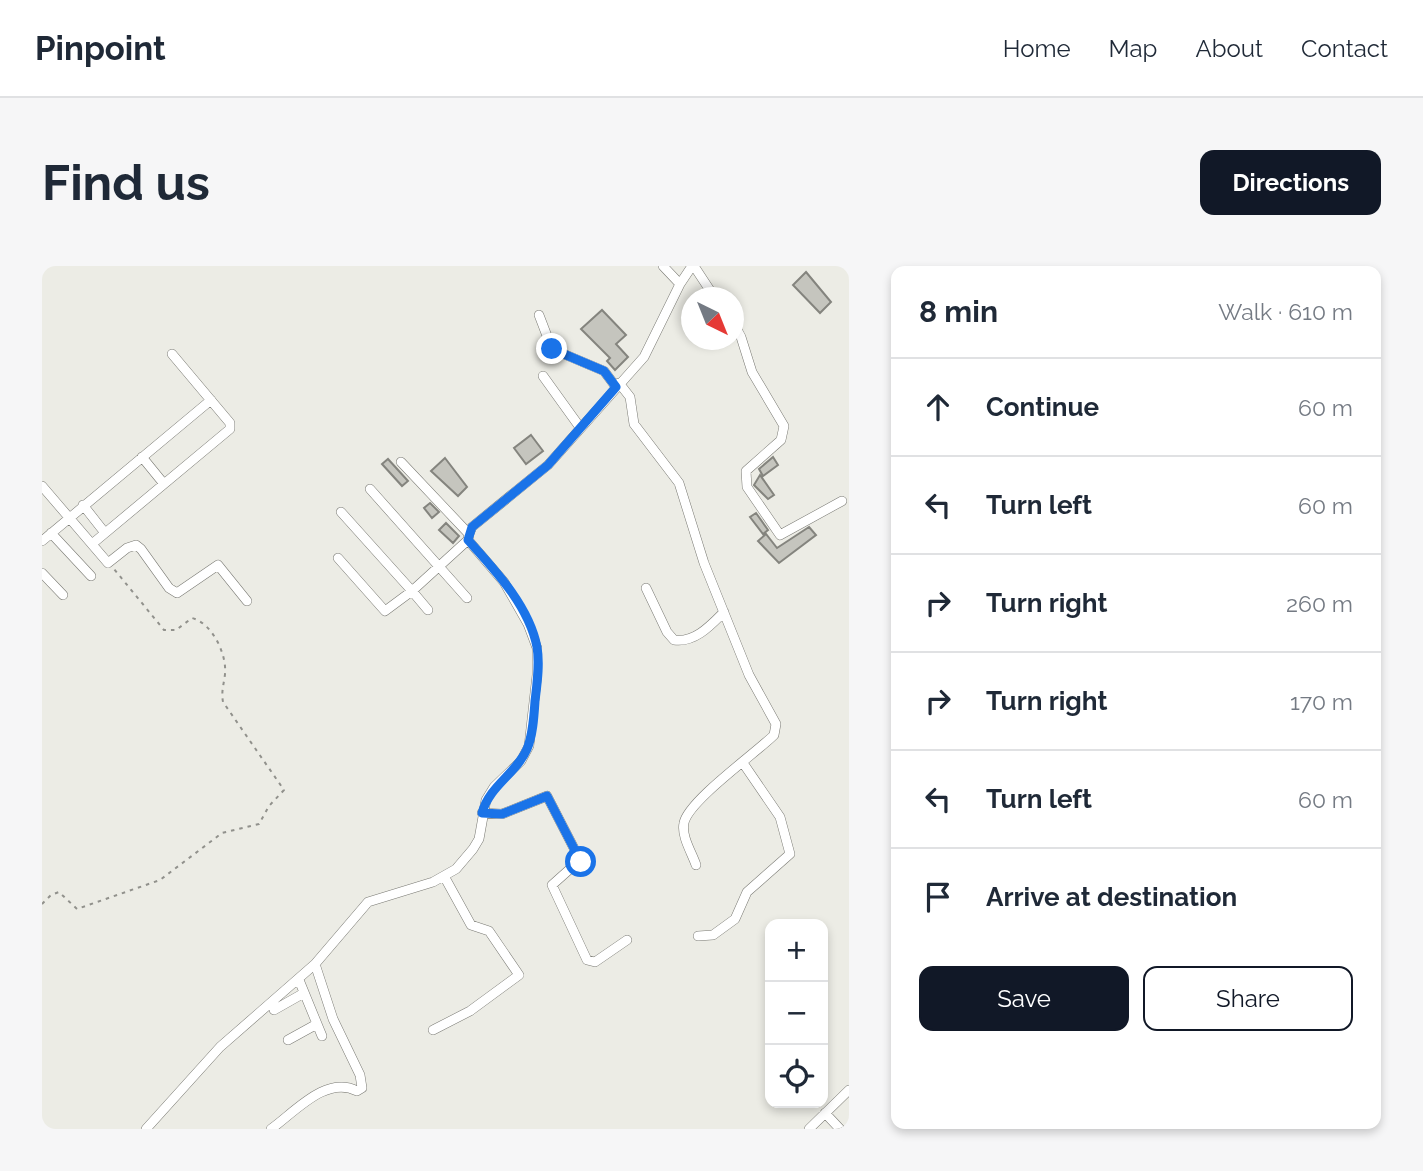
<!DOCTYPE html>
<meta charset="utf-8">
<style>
:root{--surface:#fff;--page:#f6f6f7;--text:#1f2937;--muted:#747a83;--line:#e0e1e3;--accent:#111827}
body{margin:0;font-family:Raleway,sans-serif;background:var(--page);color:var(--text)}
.controls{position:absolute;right:21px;bottom:21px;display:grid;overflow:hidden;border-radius:14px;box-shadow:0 4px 10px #0003}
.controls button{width:63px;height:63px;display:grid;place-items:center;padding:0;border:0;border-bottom:2px solid var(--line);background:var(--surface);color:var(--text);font:35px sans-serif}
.compass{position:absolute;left:639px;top:21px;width:63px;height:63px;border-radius:50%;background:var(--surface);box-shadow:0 4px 10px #0003;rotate:137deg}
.stop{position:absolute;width:21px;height:21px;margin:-16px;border:5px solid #1a73e8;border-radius:50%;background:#fff}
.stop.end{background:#1a73e8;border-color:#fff;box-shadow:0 2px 7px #0008}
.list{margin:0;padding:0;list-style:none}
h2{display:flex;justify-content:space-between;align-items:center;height:91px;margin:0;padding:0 28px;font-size:30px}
h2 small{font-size:23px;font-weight:400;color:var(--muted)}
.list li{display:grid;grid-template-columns:46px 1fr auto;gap:21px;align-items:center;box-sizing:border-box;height:98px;padding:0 28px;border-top:2px solid var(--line)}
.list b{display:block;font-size:26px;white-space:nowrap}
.list em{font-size:23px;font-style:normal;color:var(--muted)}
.actions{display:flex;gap:14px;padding:21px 28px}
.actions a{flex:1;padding:16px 0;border:2px solid var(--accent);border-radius:14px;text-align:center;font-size:24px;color:var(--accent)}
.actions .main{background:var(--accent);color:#fff}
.icon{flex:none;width:38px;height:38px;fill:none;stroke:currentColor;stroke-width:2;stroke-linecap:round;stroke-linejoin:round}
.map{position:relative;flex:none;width:807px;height:863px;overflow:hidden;border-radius:14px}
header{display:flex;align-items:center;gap:42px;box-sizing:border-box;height:98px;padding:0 35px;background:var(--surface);border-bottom:2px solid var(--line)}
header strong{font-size:33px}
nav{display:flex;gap:38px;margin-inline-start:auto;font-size:24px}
.intro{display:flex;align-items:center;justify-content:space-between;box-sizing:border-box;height:168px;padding:0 42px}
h1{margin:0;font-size:49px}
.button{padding:18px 32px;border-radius:14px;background:var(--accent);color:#fff;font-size:24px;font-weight:700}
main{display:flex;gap:42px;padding:0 42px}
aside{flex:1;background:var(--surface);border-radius:14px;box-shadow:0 4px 10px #0003}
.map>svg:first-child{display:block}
.building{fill:#c5c5be;stroke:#84847e;stroke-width:2}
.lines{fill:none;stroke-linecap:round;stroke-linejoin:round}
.minor-casing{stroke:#797973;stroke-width:10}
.path{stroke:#91918c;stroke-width:2;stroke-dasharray:3.5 5;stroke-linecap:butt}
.minor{stroke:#fff;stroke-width:9}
.route{stroke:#1a73e8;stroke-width:9}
</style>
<header>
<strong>Pinpoint</strong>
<nav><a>Home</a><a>Map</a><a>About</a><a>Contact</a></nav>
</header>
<div class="intro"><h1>Find us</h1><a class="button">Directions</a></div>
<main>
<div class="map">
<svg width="807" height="863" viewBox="0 0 807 863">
<rect width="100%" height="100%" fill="#ecece5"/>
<path class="building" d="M 764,6 L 789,36 L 778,47 L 751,19 Z
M 560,44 L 584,69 L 574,78 L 586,91 L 573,104 L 565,95 L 568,92 L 539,63 Z
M 489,169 L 501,185 L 484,198 L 472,182 Z
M 731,191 L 736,199 L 721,210 L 717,203 Z
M 403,192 L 425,221 L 416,230 L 389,205 Z
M 346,193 L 366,215 L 360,220 L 340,198 Z
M 718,209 L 732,229 L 726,233 L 712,219 Z
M 388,237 L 397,246 L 390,252 L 382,242 Z
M 714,247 L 726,264 L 721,268 L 708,251 Z
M 404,257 L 417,270 L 411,277 L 397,264 Z
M 767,261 L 774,269 L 737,297 L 716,275 L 724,268 L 735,282 Z"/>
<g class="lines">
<g class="minor-casing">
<path id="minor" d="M 621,0 L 638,18
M 652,0 L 673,32
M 497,49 L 510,83 L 562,105 L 574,121
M 692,58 L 699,71 L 710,106 L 742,160 L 739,174 L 704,205 L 705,221 L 738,269 L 800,235
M 501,110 L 537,160
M 577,117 L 588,131 L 592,158 L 637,217 L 662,297 L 707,409 L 734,458 L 732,469 C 714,487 646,535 642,557 C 639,570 650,587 654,599
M 100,191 L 122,218
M 0,220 L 66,297 L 85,282 L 94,279 L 99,283 L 127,322 L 135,327 L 176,299 L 205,335
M 328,223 L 425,332
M 41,239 L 63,267
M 299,246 L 370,325 L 426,274
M 9,267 L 49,310
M 427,268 L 430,261 L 506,199 L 602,91 L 638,18 L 650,0
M 0,275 L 169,134
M 50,278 L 188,163 L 188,157 L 130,88
M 296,292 L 343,345 L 370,325 L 386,344
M 0,307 L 21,329
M 604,322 L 625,366 L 632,374 C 653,377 669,359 682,346
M 440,547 L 460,548 L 505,530 L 538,594 L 510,619 L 545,694 L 553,696 L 585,674
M 656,670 L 671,669 L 693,653 L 705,626 L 748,588 L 738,551 L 701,497
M 257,714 L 280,770
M 232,744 L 262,727
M 391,764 L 428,745 L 477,709 L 447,665 L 429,659 L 402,610
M 246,774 L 275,758
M 783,847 L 798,863
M 104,863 L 178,781 L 273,698 L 326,636 L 391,616 L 414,603 L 431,583 L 437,573 L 444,534 L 452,521 L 479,495 L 487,480 L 495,409 L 495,382 L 486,358 L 462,316 L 426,274 L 427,268 L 359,196
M 229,863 C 253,846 284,809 315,825 L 320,822 L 318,809 L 291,753 L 273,698
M 767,863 L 807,824"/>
</g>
<path class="path" d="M 0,638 L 9,629 L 17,626 L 35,643 L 118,614 L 180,567 L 217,558 L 227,540 L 242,524 L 181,436 C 179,425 182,418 183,408 C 185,388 170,357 150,352 L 134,364 L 122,364 L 72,303"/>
<use href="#minor" class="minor"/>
</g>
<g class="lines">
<path class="route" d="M 510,83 L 562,105 L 574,121 L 506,199 L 430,261 L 426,274 C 453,304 487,340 495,381 C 498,398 495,418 493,435 C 492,450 491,469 485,483 C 474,508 448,519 440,547 L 460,548 L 505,530 L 539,596"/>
</g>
</svg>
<div class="controls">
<button>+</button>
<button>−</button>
<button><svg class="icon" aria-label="locate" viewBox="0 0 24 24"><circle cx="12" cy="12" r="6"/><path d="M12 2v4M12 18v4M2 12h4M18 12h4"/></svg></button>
</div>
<svg class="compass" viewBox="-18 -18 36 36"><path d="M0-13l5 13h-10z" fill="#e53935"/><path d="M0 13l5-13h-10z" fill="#747a83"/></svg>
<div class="stop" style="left:539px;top:596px"></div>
<div class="stop end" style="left:510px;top:83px"></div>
</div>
<aside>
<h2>8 min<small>Walk · 610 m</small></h2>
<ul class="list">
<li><svg class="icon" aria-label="ahead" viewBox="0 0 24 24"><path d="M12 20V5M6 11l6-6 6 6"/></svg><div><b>Continue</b></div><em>60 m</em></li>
<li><svg class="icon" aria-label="left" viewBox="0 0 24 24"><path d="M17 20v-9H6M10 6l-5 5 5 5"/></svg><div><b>Turn left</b></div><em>60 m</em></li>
<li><svg class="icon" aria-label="right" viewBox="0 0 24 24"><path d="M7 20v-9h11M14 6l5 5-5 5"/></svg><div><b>Turn right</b></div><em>260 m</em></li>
<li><svg class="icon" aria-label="right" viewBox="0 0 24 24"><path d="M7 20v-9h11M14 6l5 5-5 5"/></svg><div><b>Turn right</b></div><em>170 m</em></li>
<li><svg class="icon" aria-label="left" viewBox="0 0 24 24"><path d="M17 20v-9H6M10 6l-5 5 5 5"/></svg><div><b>Turn left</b></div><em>60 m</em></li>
<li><svg class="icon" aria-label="arrive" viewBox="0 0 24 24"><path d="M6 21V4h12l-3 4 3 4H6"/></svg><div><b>Arrive at destination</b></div></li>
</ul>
<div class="actions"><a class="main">Save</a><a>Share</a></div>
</aside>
</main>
